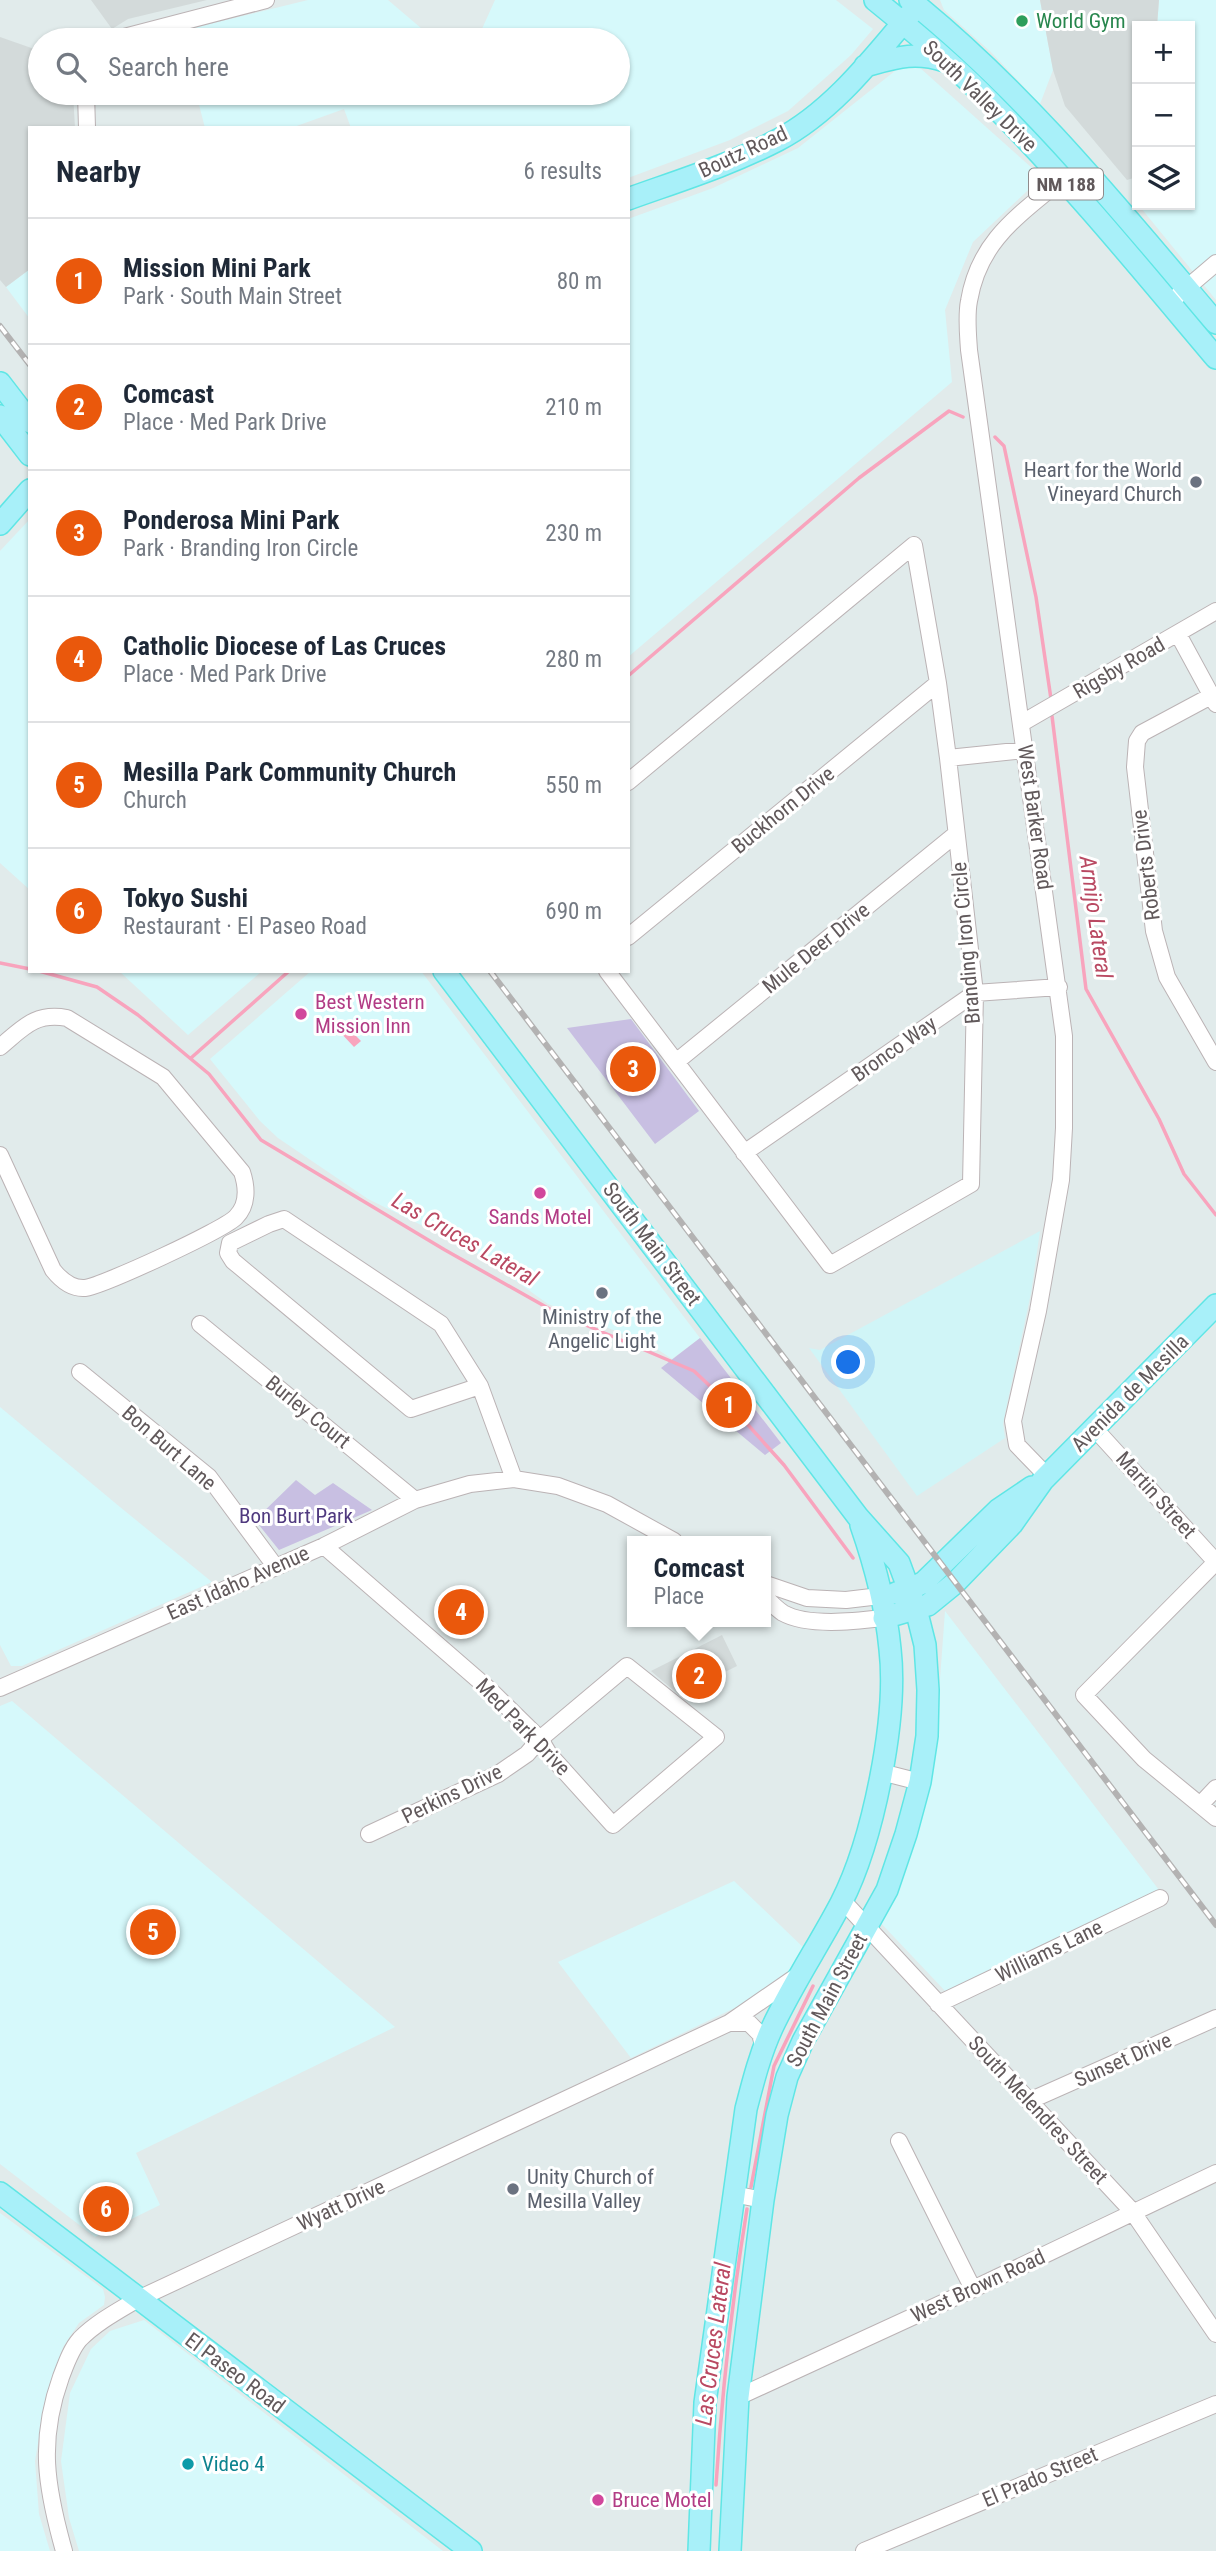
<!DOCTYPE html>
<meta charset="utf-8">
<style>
:root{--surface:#fff;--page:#f2f2f3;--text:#1f2937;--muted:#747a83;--line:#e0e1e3;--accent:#ea580c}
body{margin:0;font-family:"Roboto Condensed",sans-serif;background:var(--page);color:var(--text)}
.controls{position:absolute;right:21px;top:21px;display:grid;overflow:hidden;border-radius:0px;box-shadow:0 2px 5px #0004}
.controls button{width:63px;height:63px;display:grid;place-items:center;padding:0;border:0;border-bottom:2px solid var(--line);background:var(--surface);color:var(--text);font:35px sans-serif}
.you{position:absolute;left:849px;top:1363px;width:24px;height:24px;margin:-18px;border:5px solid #fff;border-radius:50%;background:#1a73e8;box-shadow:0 0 0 10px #1a73e833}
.badge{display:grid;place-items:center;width:46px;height:46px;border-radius:50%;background:var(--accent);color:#fff;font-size:23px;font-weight:700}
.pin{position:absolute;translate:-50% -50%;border:4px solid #fff;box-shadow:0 2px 7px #0006}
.popup{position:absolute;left:627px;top:1536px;width:144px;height:91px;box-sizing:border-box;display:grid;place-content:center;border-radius:0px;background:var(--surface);filter:drop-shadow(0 2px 5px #0005);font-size:23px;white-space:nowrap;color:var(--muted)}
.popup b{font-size:26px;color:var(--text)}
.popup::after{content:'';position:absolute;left:50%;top:100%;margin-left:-14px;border:14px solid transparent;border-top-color:var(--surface)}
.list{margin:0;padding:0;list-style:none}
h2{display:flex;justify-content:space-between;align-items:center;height:91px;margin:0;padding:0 28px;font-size:30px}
h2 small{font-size:23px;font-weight:400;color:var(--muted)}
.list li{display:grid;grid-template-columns:46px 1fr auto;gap:21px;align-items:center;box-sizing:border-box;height:126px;padding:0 28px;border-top:2px solid var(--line)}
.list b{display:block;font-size:26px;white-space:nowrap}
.list p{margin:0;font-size:23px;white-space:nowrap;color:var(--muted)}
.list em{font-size:23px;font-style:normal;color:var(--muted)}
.icon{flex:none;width:38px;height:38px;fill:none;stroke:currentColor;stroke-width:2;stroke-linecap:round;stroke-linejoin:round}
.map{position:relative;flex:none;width:1216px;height:2551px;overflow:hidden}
.search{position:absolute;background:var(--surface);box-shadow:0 2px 5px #0004;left:28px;top:28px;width:602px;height:77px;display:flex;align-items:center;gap:18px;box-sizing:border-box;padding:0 24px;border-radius:38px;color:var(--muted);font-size:26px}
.panel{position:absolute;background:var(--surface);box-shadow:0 2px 5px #0004;left:28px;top:126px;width:602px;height:847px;border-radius:0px}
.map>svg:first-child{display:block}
.commercial{fill:#d6f9fb}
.industrial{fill:#d3dada}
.green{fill:#c8bfe2}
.sand{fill:#d0f5f7}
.water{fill:#f8a4bd}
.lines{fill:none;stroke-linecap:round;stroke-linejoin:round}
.stream{stroke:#f8a4bd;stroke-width:3.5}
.minor-casing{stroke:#bbb3b5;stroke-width:18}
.major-casing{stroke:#5fe6e5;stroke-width:24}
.minor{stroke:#fff;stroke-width:16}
.major{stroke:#a8f0f9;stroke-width:21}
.rail-casing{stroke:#b3b2b2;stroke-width:6}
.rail{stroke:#fff;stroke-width:3.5;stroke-dasharray:10;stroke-linecap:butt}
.leisure-dot{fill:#2e9e5b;stroke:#fff;stroke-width:2.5}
.worship-dot{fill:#6b7280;stroke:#fff;stroke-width:2.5}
.hotel-dot{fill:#d1479c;stroke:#fff;stroke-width:2.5}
.culture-dot{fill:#0f9aa8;stroke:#fff;stroke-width:2.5}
.labels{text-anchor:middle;stroke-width:6;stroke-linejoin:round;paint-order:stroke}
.shield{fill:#fff;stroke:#908b8c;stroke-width:2}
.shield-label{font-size:19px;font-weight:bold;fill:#61595b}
.leisure-label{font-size:21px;fill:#27864d;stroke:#fff;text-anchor:start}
.street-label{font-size:21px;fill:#61595b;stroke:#fff}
.worship-label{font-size:21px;fill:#5b616d;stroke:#fff;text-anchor:end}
.hotel-label{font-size:21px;fill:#b23c85;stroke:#fff;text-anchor:start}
.park-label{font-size:21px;fill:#503a7f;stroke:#fff}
.culture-label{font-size:21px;fill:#0d838f;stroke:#fff;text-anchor:start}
.water-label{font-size:23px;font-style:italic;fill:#b94962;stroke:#fff}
</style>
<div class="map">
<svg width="1216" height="2551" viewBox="0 0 1216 2551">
<rect width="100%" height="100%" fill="#e1ebeb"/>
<path class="commercial" d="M 308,0 L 388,0 L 435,40 L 183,40 L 181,31 Z
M 495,0 L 836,0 L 873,29 L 851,55 L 788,111 L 730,140 L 628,178 L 628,128 L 351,128 L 344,109 L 291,128 L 205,128 L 196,93 L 618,93 L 618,40 L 477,40 Z
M 940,0 L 1040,0 L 1053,70 L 1040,104 L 992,53 L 944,10 Z
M 1159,0 L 1216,0 L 1216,300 L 1141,208 L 1141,205 L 1190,205 L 1190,26 L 1157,26 Z
M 910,59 L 1042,177 L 973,242 L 945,310 L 952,382 L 628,657 L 628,219 L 713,188 L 798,148 Z
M 30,269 L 30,319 L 6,287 Z
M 30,519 L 30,890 L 0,863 L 0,551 Z
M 119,971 L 262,971 L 188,1035 Z
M 311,971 L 421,971 L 700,1338 L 672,1359 L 657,1349 L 633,1338 L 548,1304 L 474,1251 L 368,1199 L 278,1138 L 260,1121 L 210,1059 Z
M 0,1407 L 120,1507 L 212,1582 L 22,1666 L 11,1666 L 0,1645 Z
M 945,1611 L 1159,1890 L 947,1993 L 877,1919 L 901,1873 L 923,1814 L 936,1734 Z
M 12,1701 L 395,2027 L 136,2153 L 160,2205 L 95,2237 L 0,2164 L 0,1706 Z
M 734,1881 L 806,1950 L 796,1965 L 777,1983 L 745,2003 L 631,2058 L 558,1962 Z
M 0,2213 L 103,2289 L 105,2297 L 104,2305 L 79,2323 L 63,2347 L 46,2396 L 35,2461 L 39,2514 L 50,2551 L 0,2551 Z
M 144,2320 L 443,2551 L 79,2551 L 69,2518 L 61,2461 L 70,2393 L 91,2349 L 110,2331 Z"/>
<path class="industrial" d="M 91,0 L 207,0 L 128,19 L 112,29 Z
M 1040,0 L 1159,0 L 1157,26 L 1137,26 L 1137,177 L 1127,180 L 1065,106 L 1053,70 Z
M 0,37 L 40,51 L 40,93 L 73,93 L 75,128 L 30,128 L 30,269 L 6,287 L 0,280 Z
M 722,1635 L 737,1666 L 679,1695 L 651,1671 Z"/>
<path class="green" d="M 631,1019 L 699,1111 L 655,1144 L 567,1028 Z
M 700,1338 L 781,1443 L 765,1455 L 661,1368 Z
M 296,1480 L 315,1495 L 333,1483 L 372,1510 L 279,1550 L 255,1520 Z"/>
<path class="sand" d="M 1040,1231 L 1031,1293 L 1006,1409 L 1003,1424 L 1005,1438 L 917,1496 L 809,1348 L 820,1350 Z"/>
<path class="water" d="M 345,1025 L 361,1041 L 354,1047 L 339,1031 Z"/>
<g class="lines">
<path class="stream" d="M 995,437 L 1004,446 L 1036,597 L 1051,699
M 628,676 L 859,478 L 949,411 L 963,417
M 1052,716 L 1086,989 L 1159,1119 L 1184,1174 L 1216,1215
M 0,963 L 30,969
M 39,971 L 97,987 L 138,1015 L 209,1074 L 261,1140 L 445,1250 L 555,1312 L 694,1371 L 731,1406 L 784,1465 L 853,1558
M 191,1058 L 289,971
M 751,2187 L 774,2066 L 813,1986
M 716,2485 C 722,2392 732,2300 747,2209"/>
<g class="minor-casing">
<path id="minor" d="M 120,40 L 124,37 L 266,0
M 86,93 L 87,128
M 1169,303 L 1216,263
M 1178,634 L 1216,704
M 1211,696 L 1142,733 L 1137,741 L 1135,767 L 1154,931 L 1167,977 L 1216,1062
M 1022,723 L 1216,611
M 948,758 L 1025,750
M 628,937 L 938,683
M 607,971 L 830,1265 L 971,1184 L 975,993 L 948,758 L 938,683 L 914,545 L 628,782
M 0,1047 C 23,1028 35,1012 67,1018 L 163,1077 L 242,1172 C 247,1187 248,1205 236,1217 C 224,1230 102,1286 85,1288 C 71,1289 61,1280 53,1270 L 0,1155
M 676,1062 L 956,834
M 744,1153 L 975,993 L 1059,987
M 200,1324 L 415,1500
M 80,1372 L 209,1477 L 275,1566
M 480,1386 L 411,1409 L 233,1261 L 228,1253 L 230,1243 L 269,1224 L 284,1219 L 441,1324 L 480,1386 L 514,1479
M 1095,1429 L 1216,1562
M 1047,1476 L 1017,1445 L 1013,1421 L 1038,1311 L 1061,1180 L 1064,1128 L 1064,1036 L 969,350 C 968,334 966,316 969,301 C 979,241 1018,216 1061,180
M 324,1546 L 491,1691 L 540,1739 L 549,1754 L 613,1825 L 716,1737 L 627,1666 L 540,1739 L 527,1754 L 498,1774 L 369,1834
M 1216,1562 L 1084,1695 L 1144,1759 L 1216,1818
M 766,1584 L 807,1598 L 846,1600 L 880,1596
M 766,1598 C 771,1603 777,1609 783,1613 C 808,1627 857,1621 884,1618
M 0,1688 L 324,1546 L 415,1500 L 470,1484 L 514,1479 L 558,1486 L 607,1504 L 674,1541
M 881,1772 L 920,1782
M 1200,1805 L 1216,1788
M 842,1900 L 1132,2211 L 1216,2334
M 938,2004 L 1160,1898
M 729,2023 L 749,2023 L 760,2034 L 764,2049
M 1029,2101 L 1216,2018
M 899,2141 L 973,2289
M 733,2194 L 763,2200
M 738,2397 L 973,2289 L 1216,2173
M 64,2551 C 46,2487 38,2441 61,2377 C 66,2364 71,2349 80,2339 C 97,2322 118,2311 138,2299 L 729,2023 L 797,1976
M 864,2551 L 1216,2404"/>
</g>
<g class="major-casing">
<path id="major" d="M 875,0 C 918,35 960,70 998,110 C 1075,188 1145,274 1216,358
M 910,0 C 1026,93 1120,210 1216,323
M 865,66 C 895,58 914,51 945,61
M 628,199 C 678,181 730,165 778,140 C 832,112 873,58 912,12
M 0,383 L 30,422
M 0,416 L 30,455
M 0,524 L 30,490
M 444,971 L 858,1517 L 899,1563 L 916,1609 L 925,1645 L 928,1690 L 927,1736 L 920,1782 L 906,1834 L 887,1890 L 803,2041 L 787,2077 L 777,2115 L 763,2200 L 738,2397 L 730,2551
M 896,1593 L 909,1590 L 924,1582 L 998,1510 L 1032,1487
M 884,1618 L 928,1605 L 955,1583 L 1012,1524 L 1043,1480 L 1216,1305
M 0,2193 L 471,2551
M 699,2551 L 705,2403 L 746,2109 C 753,2082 760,2054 772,2028 C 792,1985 819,1945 841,1903 C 873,1841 898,1718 890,1649 C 886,1607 875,1565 861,1525"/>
</g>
<use href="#minor" class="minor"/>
<use href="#major" class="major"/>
<g class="rail-casing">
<path id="rail" d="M 0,326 L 30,365
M 490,971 L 1216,1925"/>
</g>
<use href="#rail" class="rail"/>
</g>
<circle class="leisure-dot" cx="1022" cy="21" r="7"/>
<g class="worship-dot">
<circle cx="1196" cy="482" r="7"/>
<circle cx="602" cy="1293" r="7"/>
<circle cx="513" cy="2189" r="7"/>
</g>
<g class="hotel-dot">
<circle cx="301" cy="1014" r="7"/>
<circle cx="540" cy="1193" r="7"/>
<circle cx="598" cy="2500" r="7"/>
</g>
<circle class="culture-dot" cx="188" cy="2464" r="7"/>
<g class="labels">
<rect class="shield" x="1029" y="168.5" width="74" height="31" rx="5"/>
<g class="shield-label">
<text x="1066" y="191">NM 188</text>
</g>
<g class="leisure-label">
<text x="1036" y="28">World Gym</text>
</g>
<g class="street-label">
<text transform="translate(980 96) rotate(44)" y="7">South Valley Drive</text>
<text transform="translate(743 152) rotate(-25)" y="7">Boutz Road</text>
<text transform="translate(1119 668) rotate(-30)" y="7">Rigsby Road</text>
<text transform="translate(783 810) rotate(-39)" y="7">Buckhorn Drive</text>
<text transform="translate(1035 817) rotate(82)" y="7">West Barker Road</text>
<text transform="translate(1146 865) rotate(-97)" y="7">Roberts Drive</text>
<text transform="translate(966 943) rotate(-95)" y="7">Branding Iron Circle</text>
<text transform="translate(816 948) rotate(-39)" y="7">Mule Deer Drive</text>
<text transform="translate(894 1049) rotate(-35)" y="7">Bronco Way</text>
<text transform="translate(652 1244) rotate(53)" y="7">South Main Street</text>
<text transform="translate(1130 1393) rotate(-45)" y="7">Avenida de Mesilla</text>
<text transform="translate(308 1412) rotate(39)" y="7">Burley Court</text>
<text transform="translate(169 1448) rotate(41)" y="7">Bon Burt Lane</text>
<text transform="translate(1156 1495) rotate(48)" y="7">Martin Street</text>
<text transform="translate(238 1583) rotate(-24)" y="7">East Idaho Avenue</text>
<text transform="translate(523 1727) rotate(46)" y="7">Med Park Drive</text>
<text transform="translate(452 1794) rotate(-26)" y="7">Perkins Drive</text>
<text transform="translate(1049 1951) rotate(-26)" y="7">Williams Lane</text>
<text transform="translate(827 2000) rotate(-62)" y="7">South Main Street</text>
<text transform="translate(1123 2060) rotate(-24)" y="7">Sunset Drive</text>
<text transform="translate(1038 2110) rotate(47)" y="7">South Melendres Street</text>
<text transform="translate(341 2205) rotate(-25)" y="7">Wyatt Drive</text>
<text transform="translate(978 2286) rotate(-25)" y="7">West Brown Road</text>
<text transform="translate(235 2373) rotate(37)" y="7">El Paseo Road</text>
<text transform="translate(1040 2477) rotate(-23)" y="7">El Prado Street</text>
</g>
<g class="worship-label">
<text x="1182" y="477">Heart for the World<tspan x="1182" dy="24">Vineyard Church</tspan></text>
<text x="602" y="1324" text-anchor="middle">Ministry of the<tspan x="602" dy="24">Angelic Light</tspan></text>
<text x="527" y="2184" text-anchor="start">Unity Church of<tspan x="527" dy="24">Mesilla Valley</tspan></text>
</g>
<g class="hotel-label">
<text x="315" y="1009">Best Western<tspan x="315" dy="24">Mission Inn</tspan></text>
<text x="540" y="1224" text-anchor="middle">Sands Motel</text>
<text x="612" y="2507">Bruce Motel</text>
</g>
<g class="park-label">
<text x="296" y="1523">Bon Burt Park</text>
</g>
<g class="culture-label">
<text x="202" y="2471">Video 4</text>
</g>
<g class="water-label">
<text transform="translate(1096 917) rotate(82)" y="8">Armijo Lateral</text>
<text transform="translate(465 1239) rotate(30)" y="8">Las Cruces Lateral</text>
<text transform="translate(713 2344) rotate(-83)" y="8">Las Cruces Lateral</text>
</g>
</g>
</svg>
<div class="controls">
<button>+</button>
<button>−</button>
<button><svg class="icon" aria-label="layers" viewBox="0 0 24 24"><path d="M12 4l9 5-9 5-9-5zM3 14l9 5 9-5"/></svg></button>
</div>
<div class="you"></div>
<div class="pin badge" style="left:729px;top:1405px">1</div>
<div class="pin badge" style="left:699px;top:1676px">2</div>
<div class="popup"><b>Comcast</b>Place</div>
<div class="pin badge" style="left:633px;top:1069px">3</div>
<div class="pin badge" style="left:461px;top:1612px">4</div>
<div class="pin badge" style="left:153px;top:1932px">5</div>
<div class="pin badge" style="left:106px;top:2209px">6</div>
<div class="search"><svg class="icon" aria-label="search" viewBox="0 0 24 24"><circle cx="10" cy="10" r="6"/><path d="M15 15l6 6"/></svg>Search here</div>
<section class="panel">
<h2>Nearby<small>6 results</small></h2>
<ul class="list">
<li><span class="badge">1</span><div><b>Mission Mini Park</b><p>Park · South Main Street</p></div><em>80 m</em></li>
<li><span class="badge">2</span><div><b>Comcast</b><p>Place · Med Park Drive</p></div><em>210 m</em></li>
<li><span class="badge">3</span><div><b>Ponderosa Mini Park</b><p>Park · Branding Iron Circle</p></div><em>230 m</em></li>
<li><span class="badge">4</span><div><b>Catholic Diocese of Las Cruces</b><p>Place · Med Park Drive</p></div><em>280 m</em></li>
<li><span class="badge">5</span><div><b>Mesilla Park Community Church</b><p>Church</p></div><em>550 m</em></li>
<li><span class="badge">6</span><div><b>Tokyo Sushi</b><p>Restaurant · El Paseo Road</p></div><em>690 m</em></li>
</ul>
</section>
</div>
